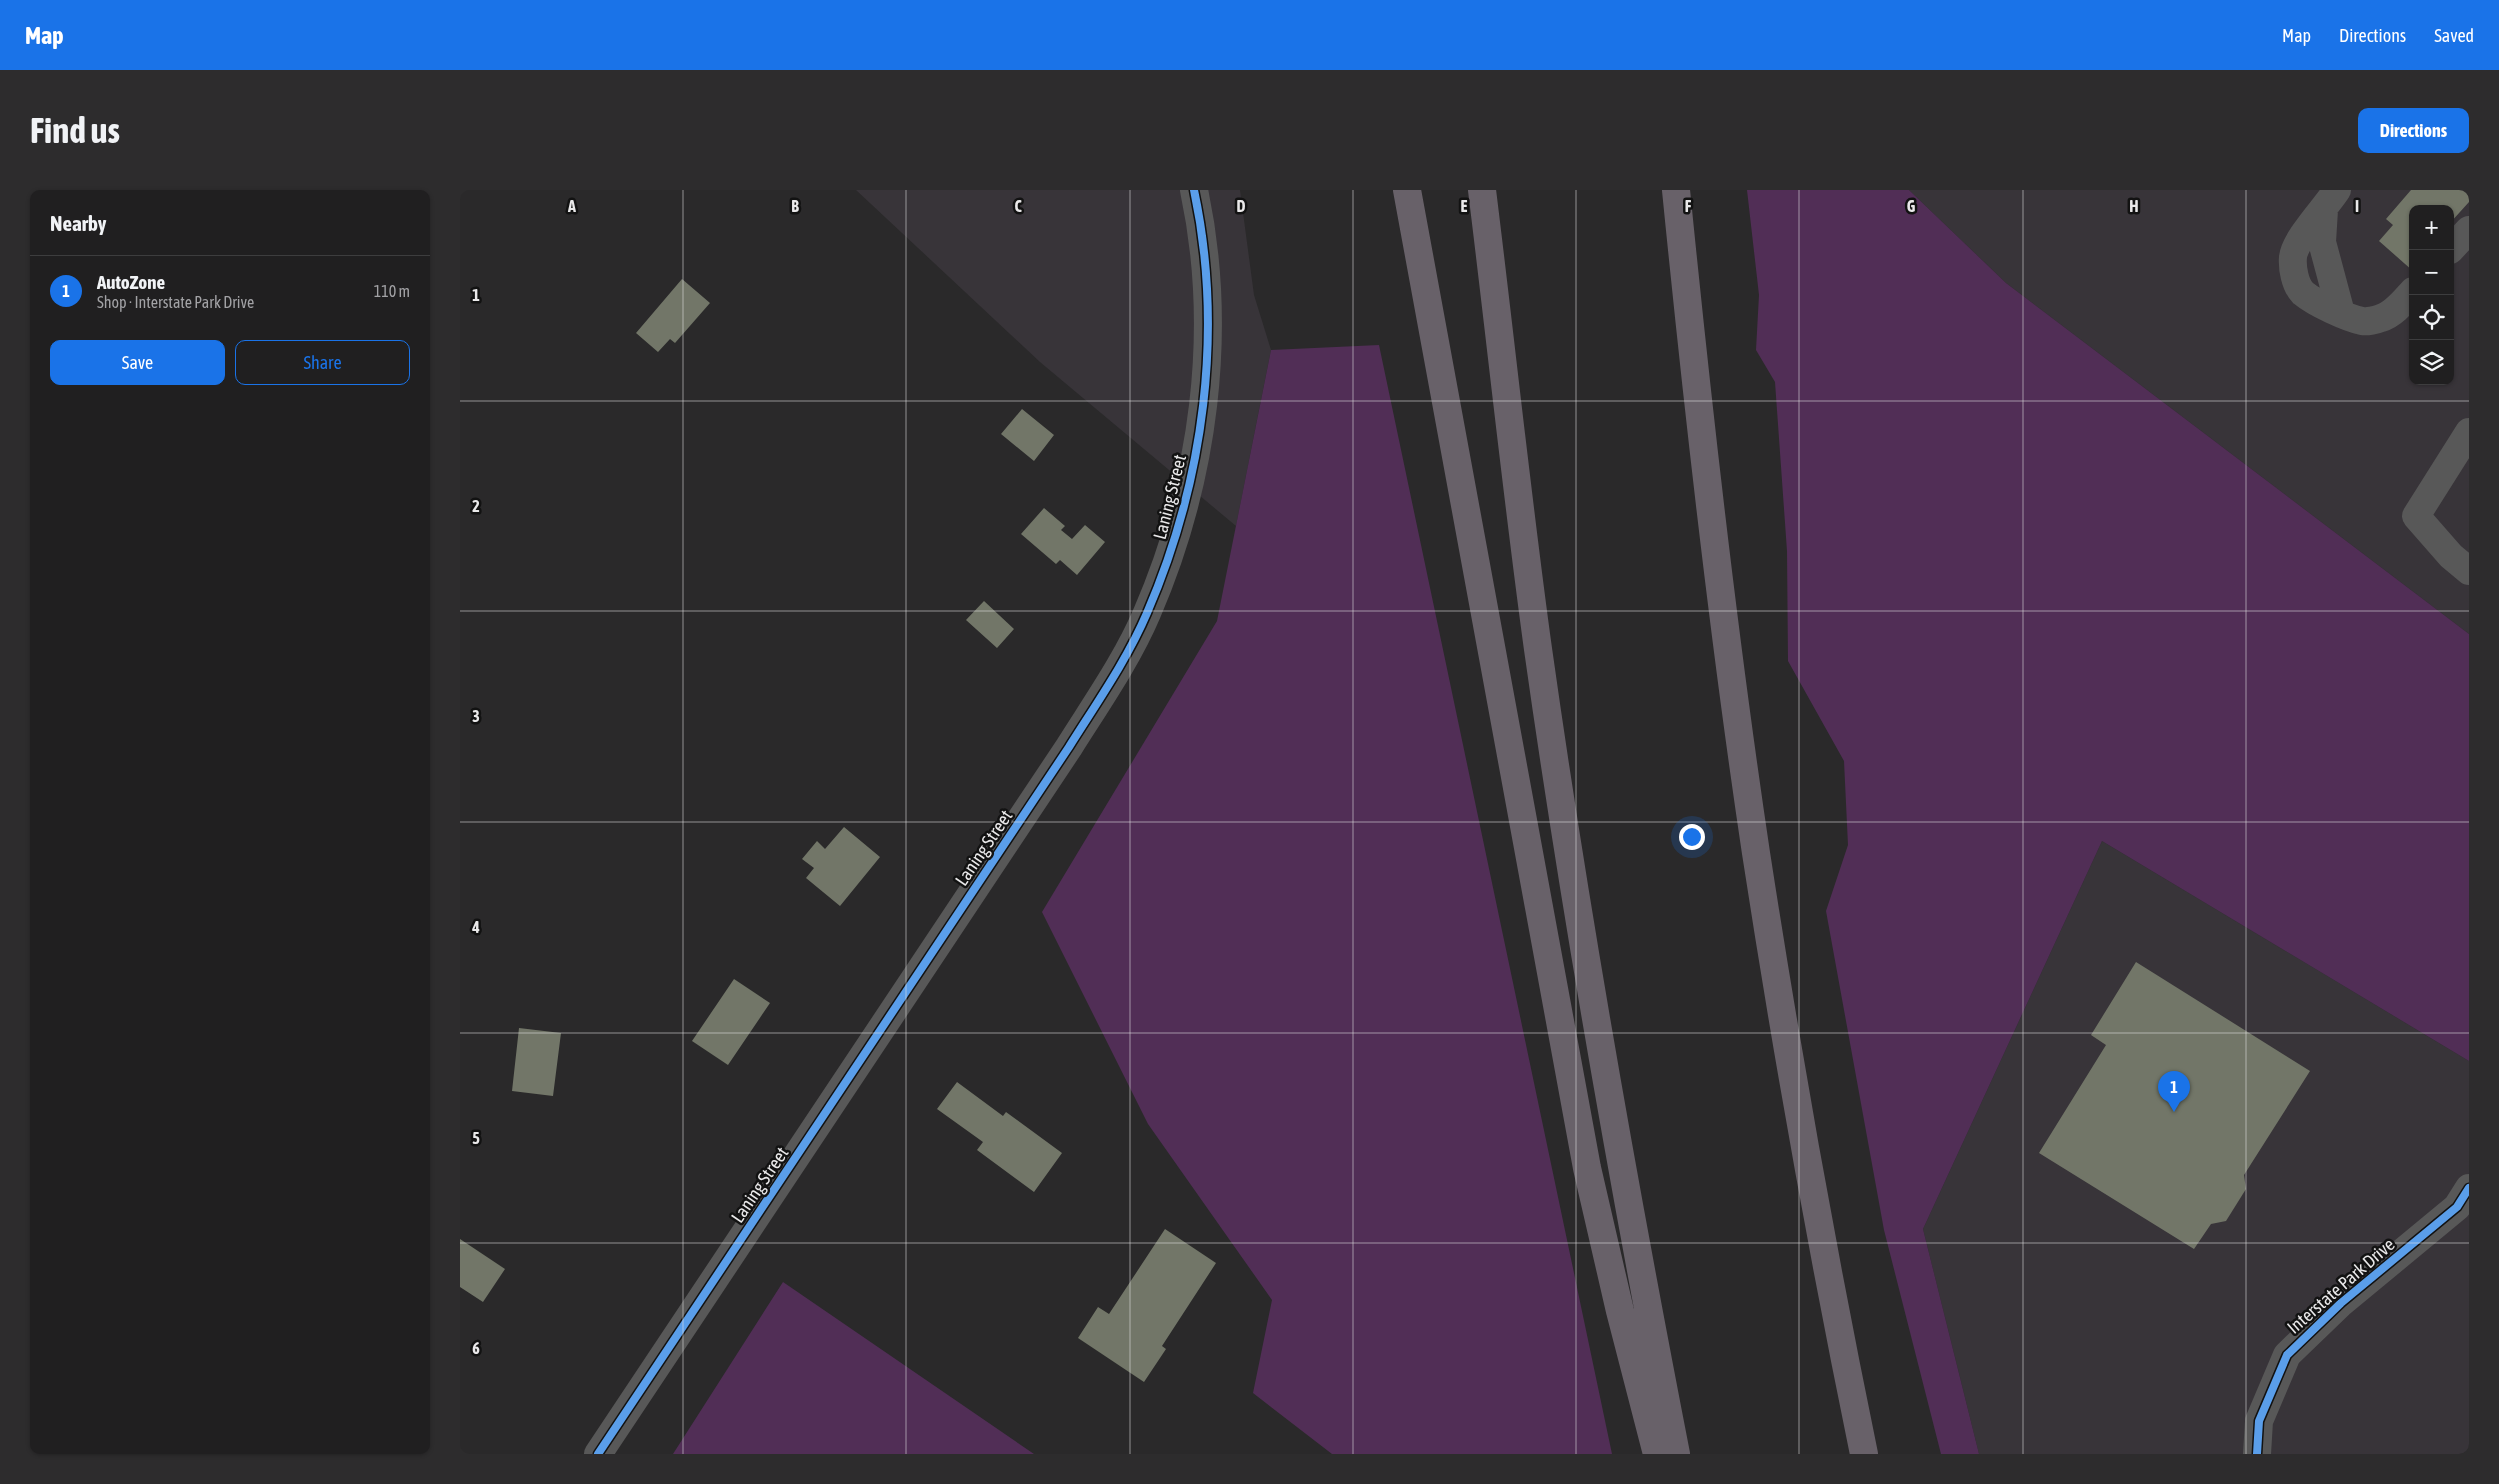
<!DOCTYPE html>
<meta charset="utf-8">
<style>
:root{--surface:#201f20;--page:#2d2c2d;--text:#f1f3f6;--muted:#a2a2a5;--line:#3d3d3e;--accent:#1a73e8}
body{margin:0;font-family:"Asap Condensed",sans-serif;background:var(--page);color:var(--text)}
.controls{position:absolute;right:15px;top:15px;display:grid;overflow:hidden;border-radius:10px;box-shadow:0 1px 4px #0004}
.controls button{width:45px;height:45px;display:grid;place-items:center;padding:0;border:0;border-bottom:1px solid var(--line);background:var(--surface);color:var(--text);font:25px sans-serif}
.you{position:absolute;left:1231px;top:646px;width:18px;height:18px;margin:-12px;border:4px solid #fff;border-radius:50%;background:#1a73e8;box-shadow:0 0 0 8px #1a73e833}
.badge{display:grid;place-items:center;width:32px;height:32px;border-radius:50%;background:var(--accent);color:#fff;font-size:16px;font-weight:700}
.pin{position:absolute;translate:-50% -41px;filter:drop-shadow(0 1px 2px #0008)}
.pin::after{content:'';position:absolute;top:26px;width:18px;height:15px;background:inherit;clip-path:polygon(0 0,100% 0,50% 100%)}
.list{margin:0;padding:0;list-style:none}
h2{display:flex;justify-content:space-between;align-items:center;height:65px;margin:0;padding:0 20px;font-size:21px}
h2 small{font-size:16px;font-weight:400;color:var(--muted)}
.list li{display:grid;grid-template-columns:32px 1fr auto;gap:15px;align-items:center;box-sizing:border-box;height:70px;padding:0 20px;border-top:1px solid var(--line)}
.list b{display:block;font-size:19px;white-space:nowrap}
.list p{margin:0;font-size:16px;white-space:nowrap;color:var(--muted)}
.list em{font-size:16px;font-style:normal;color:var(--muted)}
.actions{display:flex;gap:10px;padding:15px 20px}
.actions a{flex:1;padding:11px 0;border:1px solid var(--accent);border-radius:10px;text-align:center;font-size:18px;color:var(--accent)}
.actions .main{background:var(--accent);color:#fff}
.icon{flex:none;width:28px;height:28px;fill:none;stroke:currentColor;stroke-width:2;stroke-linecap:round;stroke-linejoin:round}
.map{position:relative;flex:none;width:2009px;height:1264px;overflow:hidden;border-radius:10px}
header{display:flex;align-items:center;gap:30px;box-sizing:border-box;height:70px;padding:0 25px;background:var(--accent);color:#fff}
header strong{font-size:24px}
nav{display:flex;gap:28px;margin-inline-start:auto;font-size:18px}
.intro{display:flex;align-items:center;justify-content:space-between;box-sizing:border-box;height:120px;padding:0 30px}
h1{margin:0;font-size:35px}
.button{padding:12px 22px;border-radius:10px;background:var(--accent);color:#fff;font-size:18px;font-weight:700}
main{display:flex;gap:30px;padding:0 30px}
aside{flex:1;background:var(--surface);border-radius:10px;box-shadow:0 1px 4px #0004}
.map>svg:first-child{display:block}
.built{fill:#383439;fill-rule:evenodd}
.green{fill:#512e56}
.building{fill:#727668}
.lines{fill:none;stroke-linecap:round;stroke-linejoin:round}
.minor{stroke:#585858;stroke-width:28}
.highway{stroke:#686169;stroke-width:28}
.cycleway-casing{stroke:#121212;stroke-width:11}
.cycleway{stroke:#5a9eea;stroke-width:8}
.grid{fill:none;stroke:#eae9ea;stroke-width:1;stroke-opacity:0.55}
.labels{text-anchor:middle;stroke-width:5;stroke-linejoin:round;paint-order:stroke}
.street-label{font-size:18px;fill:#eae9ea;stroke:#121212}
.grid-label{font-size:16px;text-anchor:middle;font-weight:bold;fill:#eae9ea;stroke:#121212;stroke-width:5;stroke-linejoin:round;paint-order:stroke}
</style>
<header>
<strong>Map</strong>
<nav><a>Map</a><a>Directions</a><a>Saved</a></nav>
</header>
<div class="intro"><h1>Find us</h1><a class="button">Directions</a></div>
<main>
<aside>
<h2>Nearby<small></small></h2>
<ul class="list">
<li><span class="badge">1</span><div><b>AutoZone</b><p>Shop · Interstate Park Drive</p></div><em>110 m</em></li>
</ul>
<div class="actions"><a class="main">Save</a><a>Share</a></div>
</aside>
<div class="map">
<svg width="2009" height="1264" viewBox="0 0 2009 1264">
<rect width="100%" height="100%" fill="#2a292a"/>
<path class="built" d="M 396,0 L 780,0 L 794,105 L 811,160 L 776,336 L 580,172 Z
M 1449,0 L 2009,0 L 2009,444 L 1546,93 ZM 1953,19 L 1990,19 L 1990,191 L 1953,191 Z
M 1642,651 L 2009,871 L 2009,1264 L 1519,1264 L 1463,1039 Z"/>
<path class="green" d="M 1287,0 L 1449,0 L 1546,93 L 2009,444 L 2009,871 L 1642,651 L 1463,1039 L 1519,1264 L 1481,1264 L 1424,1040 L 1366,721 L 1388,655 L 1384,571 L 1328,471 L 1327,361 L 1315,192 L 1296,160 L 1299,105 Z
M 919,155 L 1152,1264 L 872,1264 L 793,1203 L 812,1110 L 688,934 L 582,722 L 757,431 L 811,160 Z
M 323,1092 L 574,1264 L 213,1264 Z"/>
<path class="building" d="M 1951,0 L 2009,0 L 2009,12 L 1990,33 L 1990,19 L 1953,19 L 1953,81 L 1919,51 L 1933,35 L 1926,29 Z
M 222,89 L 250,113 L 215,153 L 210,149 L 198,162 L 176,143 Z
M 562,219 L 594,245 L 574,271 L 541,244 Z
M 584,318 L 605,336 L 601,340 L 612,349 L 625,335 L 645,352 L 617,385 L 600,370 L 596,374 L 561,344 Z
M 524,411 L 554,439 L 537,458 L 506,430 Z
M 384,637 L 420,667 L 380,716 L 346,688 L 354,678 L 342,669 L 357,651 L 365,659 Z
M 1676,772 L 1850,881 L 1784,985 L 1786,999 L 1766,1031 L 1751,1034 L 1734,1059 L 1579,963 L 1646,855 L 1631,845 Z
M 274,789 L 310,813 L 268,875 L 232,851 Z
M 59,838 L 101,843 L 93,906 L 52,901 Z
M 497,892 L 543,926 L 546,922 L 602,963 L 574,1002 L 517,960 L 523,952 L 477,919 Z
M 705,1039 L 756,1073 L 702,1156 L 706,1159 L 684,1192 L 618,1148 L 638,1117 L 649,1124 Z
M 0,1049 L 45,1079 L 23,1112 L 0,1097 Z"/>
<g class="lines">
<path class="minor" d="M 1877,0 C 1866,17 1835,49 1833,67 C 1832,78 1835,95 1843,103 C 1855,113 1887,128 1902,131 C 1907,132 1916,130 1921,128 C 1934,124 1944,111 1953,101
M 1864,20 L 1862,52 L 1881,123
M 1990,60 L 2009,40
M 2009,242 L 1956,326 L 1991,366 L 2009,381
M 138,1264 L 609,557 C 636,514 667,470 687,423 C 744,291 764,141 734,0
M 1797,1264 L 1799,1231 L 1827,1165 L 1881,1113 L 1997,1017 L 2009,998"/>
<path class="highway" d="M 947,0 L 1127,978 L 1160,1121 L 1197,1264
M 1022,0 C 1041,153 1057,307 1078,459 C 1116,729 1164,997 1216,1264
M 1216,0 C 1238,221 1263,443 1296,663 C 1327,864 1363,1065 1404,1264"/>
<g class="cycleway-casing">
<path id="cycleway" d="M 138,1264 L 609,557 C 636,514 667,470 687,423 C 744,291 764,141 734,0
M 1797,1264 L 1799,1231 L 1827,1165 L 1881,1113 L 1997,1017 L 2009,998"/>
</g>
<use href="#cycleway" class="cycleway"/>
</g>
<path class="grid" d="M 223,0 L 223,1264M 446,0 L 446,1264M 670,0 L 670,1264M 893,0 L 893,1264M 1116,0 L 1116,1264M 1339,0 L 1339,1264M 1563,0 L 1563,1264M 1786,0 L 1786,1264M 0,211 L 2009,211M 0,421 L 2009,421M 0,632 L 2009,632M 0,843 L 2009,843M 0,1053 L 2009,1053"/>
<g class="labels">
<g class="street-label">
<text transform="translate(710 307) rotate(-76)" y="6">Laning Street</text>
<text transform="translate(524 658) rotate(-56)" y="6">Laning Street</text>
<text transform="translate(300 995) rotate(-56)" y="6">Laning Street</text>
<text transform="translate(1881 1096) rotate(-41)" y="6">Interstate Park Drive</text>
</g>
</g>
<g class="grid-label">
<text x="112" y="22">A</text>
<text x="335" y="22">B</text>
<text x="558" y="22">C</text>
<text x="781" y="22">D</text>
<text x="1004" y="22">E</text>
<text x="1228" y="22">F</text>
<text x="1451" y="22">G</text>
<text x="1674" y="22">H</text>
<text x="1897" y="22">I</text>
<text x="16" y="111">1</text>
<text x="16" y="322">2</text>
<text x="16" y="532">3</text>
<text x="16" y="743">4</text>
<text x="16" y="954">5</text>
<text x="16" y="1164">6</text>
</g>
</svg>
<div class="controls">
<button>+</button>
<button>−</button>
<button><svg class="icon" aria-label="locate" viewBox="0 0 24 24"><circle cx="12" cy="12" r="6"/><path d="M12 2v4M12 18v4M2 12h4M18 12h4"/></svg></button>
<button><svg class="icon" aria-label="layers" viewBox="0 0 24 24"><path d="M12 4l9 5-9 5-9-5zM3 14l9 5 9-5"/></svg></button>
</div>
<div class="you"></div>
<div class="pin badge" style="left:1714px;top:922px">1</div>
</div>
</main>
